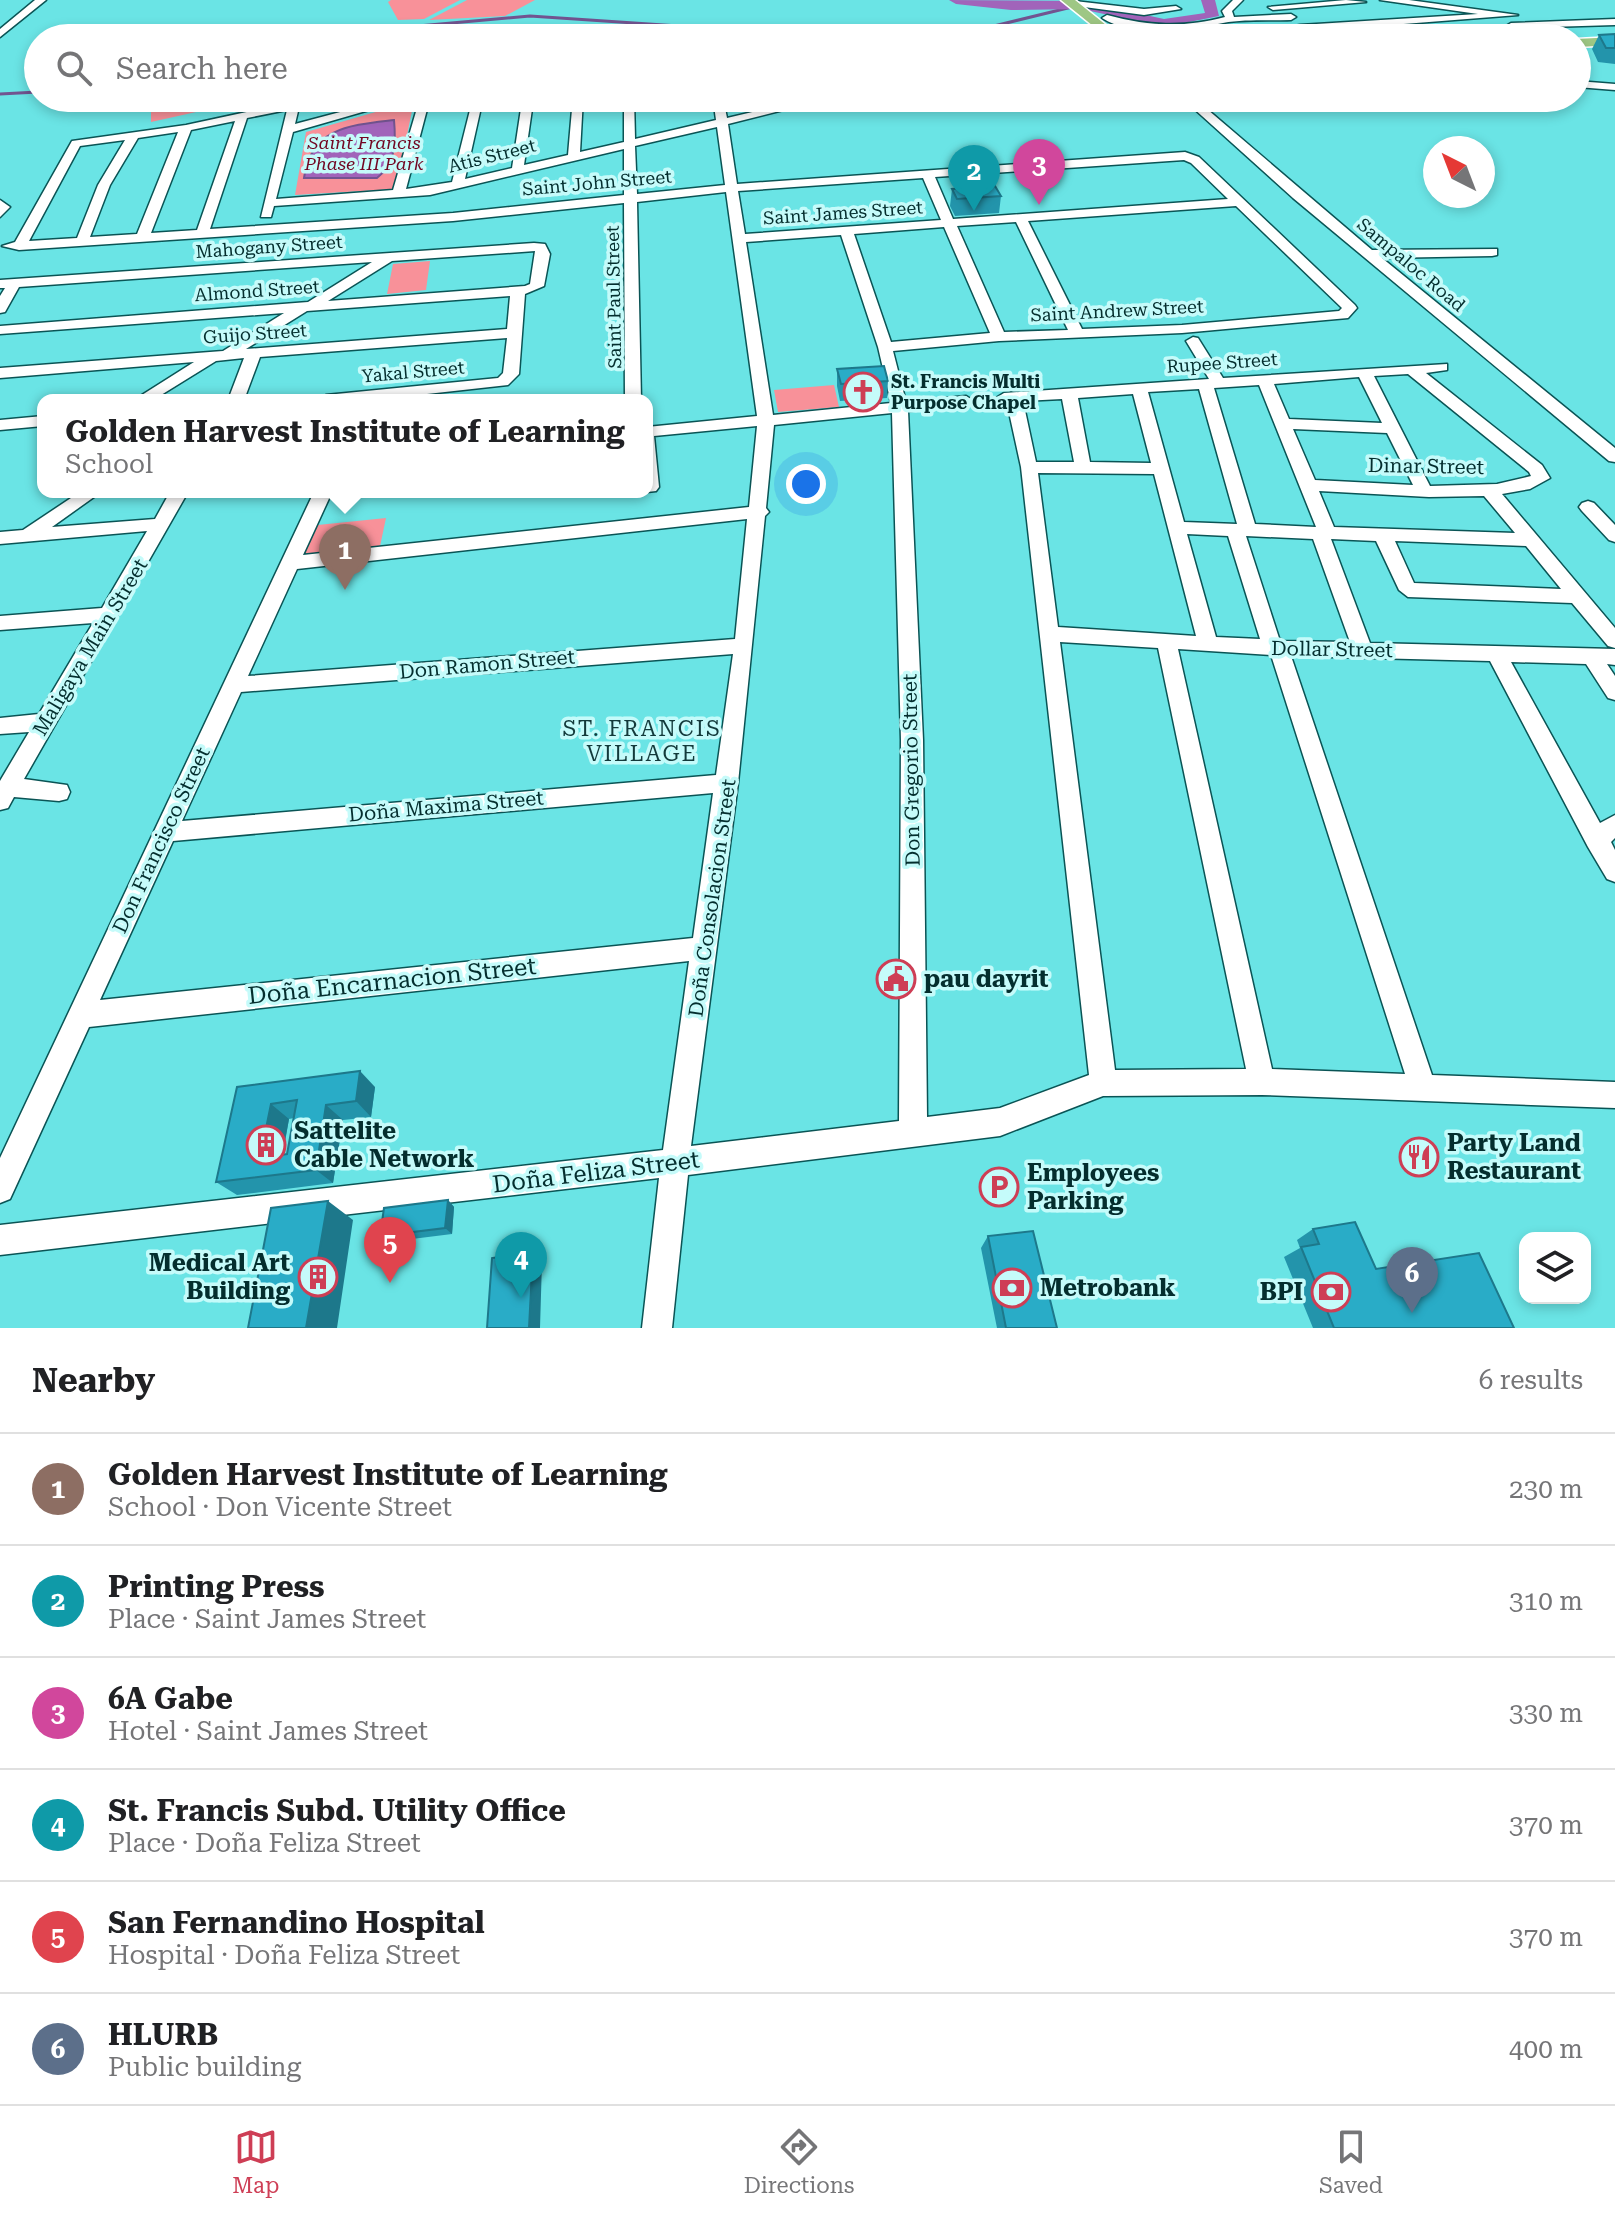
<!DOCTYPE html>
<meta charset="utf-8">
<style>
:root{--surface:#fff;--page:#f2f2f2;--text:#202124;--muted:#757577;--line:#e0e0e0;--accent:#ce3e55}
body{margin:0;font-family:"Roboto Serif",serif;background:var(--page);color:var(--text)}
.controls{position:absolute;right:24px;bottom:24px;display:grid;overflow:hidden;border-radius:16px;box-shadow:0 4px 12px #0003}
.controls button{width:72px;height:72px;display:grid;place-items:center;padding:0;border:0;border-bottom:2px solid var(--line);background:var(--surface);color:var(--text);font:40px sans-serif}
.compass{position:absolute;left:1423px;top:136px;width:72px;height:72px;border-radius:50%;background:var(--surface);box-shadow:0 4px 12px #0003;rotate:318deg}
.you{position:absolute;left:806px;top:484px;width:28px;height:28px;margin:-20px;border:6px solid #fff;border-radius:50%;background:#1a73e8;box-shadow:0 0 0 12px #1a73e833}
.badge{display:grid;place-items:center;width:52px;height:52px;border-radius:50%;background:var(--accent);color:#fff;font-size:26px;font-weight:700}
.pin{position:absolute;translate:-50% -66px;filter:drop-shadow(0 2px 4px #0008)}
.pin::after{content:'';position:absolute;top:42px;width:28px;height:24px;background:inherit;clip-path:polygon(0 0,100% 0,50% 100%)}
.popup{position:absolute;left:37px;top:394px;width:616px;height:104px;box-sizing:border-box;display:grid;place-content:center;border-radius:16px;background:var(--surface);filter:drop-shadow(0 2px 6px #0005);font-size:26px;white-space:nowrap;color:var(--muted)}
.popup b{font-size:30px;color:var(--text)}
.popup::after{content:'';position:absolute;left:50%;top:100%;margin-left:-16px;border:16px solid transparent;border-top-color:var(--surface)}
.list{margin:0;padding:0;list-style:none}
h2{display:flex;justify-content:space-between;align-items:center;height:104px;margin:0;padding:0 32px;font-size:34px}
h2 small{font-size:26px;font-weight:400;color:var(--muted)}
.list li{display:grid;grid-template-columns:52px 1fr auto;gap:24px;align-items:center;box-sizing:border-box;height:112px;padding:0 32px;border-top:2px solid var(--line)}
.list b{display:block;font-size:30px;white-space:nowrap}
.list p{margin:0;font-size:26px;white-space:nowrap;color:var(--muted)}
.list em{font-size:26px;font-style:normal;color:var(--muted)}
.icon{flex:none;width:44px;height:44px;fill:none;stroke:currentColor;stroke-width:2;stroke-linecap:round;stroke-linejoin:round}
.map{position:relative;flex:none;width:1615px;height:1328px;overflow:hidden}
.search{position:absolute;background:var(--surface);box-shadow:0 4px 12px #0003;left:24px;right:24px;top:24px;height:88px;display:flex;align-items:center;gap:20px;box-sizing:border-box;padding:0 28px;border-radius:44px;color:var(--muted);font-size:30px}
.sheet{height:776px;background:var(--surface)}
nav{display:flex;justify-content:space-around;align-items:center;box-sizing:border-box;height:112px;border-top:2px solid var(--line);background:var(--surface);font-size:22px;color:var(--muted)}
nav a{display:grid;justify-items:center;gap:4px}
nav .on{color:var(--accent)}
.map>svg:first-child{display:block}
.green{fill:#f89199}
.water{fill:#a164ba;stroke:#725490;stroke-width:2}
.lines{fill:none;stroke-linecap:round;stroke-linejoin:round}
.stream{stroke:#725490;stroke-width:3}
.river{fill:#a164ba;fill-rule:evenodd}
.minor-casing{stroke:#0a5455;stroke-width:3}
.major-casing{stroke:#fff;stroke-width:3}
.minor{fill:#fff;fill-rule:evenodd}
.major{fill:#9ec784;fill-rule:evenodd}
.wall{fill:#2394ab;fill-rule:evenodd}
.shaded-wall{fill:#1d788b}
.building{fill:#29acc7;stroke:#1d788b;stroke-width:2;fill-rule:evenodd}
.labels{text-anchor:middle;stroke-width:7;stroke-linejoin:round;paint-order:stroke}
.far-park-label{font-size:18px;font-style:italic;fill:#720622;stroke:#c5fbfa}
.far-street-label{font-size:18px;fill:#042e2e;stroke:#c5fbfa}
.far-poi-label{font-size:18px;font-weight:bold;fill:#042e2e;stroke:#c5fbfa;text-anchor:start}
.street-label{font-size:20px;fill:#042e2e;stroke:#c5fbfa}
.neighbourhood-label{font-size:22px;letter-spacing:2px;fill:#133a3b;stroke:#c5fbfa}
.near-poi-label{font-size:24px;font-weight:bold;fill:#042e2e;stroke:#c5fbfa;text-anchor:start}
.near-street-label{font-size:24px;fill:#042e2e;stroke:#c5fbfa}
</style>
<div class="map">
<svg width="1615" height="1328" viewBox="0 0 1615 1328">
<rect width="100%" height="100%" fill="#6ae4e5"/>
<path class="green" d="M 391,0 L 460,0 L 424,19 L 398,20 L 388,2 Z
M 467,0 L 535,0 L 505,16 L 429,20 Z
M 151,98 L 259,98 L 151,122 Z
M 414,101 L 396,189 L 295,195 L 306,132 Z
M 430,261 L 426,290 L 387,294 L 393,264 Z
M 834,385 L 839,407 L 778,412 L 774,390 Z
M 386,518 L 379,551 L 291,561 L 308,526 Z"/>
<path class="water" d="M 394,120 C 396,141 396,164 377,178 L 304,178 C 311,127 351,125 394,120 Z"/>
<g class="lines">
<path class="stream" d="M 383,38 L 418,26 L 530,16 L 859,38
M 945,38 L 1076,6
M 0,94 L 38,92"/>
<path class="river" d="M 949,0 L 1081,1 L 1164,19 L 1205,13 L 1201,0 L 1215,0 L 1219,16 L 1164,27 L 1081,9 L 1011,10 L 956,4 Z"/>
<g class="minor-casing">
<path id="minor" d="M 35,0 L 46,0 L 0,37 L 0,29 Z
M 1066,0 L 1144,9 L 1176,6 L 1181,9 L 1144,15 L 1069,5 Z
M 1233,0 L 1243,0 L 1232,11 L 1234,17 L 1291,14 L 1296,17 L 1291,20 C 1269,21 1244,19 1223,23 C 1186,30 1137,40 1102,18 L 1107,15 C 1147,26 1184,28 1225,17 L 1222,11 Z
M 1346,0 L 1366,2 L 1273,10 L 1268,7 Z
M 1380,0 L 1409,0 L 1518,15 L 1225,38 L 1300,25 L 1478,14 Z
M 1615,19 L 1615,25 L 1519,28 L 1519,34 L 1496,37 L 1510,31 L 1506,26 L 1511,23 Z
M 1577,81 L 1615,84 L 1615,90 L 1577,87 Z
M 311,98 L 332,98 L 299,107 L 295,124 L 393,98 L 411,98 L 293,132 L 276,199 L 393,190 L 420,98 L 430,98 L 406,189 L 452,182 L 473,98 L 545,98 L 533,102 L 524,165 L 568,155 L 573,98 L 583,98 L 580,152 L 624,142 L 624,98 L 634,98 L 635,139 L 716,120 L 713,98 L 723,98 L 727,118 L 812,98 L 831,98 L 728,124 L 737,184 L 1185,152 L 1199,157 L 1355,305 L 1357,308 L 1348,318 L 1182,333 L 999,341 L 893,351 L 906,402 L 966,396 L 974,401 L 966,406 L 908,411 L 923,740 L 927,1117 L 1000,1108 L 1089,1075 L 1021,467 L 1007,403 L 996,398 L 1004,393 L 1209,379 L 1186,341 L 1193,337 L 1198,338 L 1223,378 L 1447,364 L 1447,370 L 1426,373 L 1542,465 L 1550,478 L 1530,489 L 1502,494 L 1615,628 L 1615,648 L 1608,646 L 1572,603 L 1408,597 L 1399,590 L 1376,541 L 1331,539 L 1370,643 L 1615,649 L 1615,665 L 1607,664 L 1615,676 L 1615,700 L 1608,698 L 1586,664 L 1511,662 L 1600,823 L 1615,815 L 1615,838 L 1611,842 L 1615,850 L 1615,882 L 1607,879 L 1588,847 L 1490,661 L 1291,656 L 1432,1075 L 1615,1082 L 1615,1108 L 1262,1095 L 1103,1096 L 1000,1136 L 688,1175 L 672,1328 L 642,1328 L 659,1178 L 0,1255 L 0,1225 L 663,1150 L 689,961 L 89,1027 L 10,1199 L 0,1203 L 0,1158 L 314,492 L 332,492 L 303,555 L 749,507 L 757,426 L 654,436 L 659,487 L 656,491 L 647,492 L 647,427 L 757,416 L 726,192 L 637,202 L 641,400 L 625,400 L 624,203 L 453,221 L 19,250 L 2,246 L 15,242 L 72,141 L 186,125 ZM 522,102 L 512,168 L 465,179 L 482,103 ZM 287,110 L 261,217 L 271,217 L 274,206 L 430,195 L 624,149 L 624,195 L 453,213 L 210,229 L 247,118 ZM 235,121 L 197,230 L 151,233 L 191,130 ZM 717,127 L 725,185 L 637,194 L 635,146 ZM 178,132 L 137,234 L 90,237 L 110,185 L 138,138 ZM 125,140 L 98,185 L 77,238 L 29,241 L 80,146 ZM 1184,160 L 1191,163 L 1228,199 L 953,219 L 935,177 ZM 923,178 L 941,220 L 745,234 L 738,191 ZM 1236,206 L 1342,308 L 1339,311 L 1182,325 L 1082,329 L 1028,221 ZM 1016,222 L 1068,330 L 1004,332 L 957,226 ZM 944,227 L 990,333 L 891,342 L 854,234 ZM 841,235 L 878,347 L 891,403 L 773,415 L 746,242 ZM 1408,374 L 1529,472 L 1531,476 L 1497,484 L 1430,486 L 1374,376 ZM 1359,377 L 1382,423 L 1289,419 L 1274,384 ZM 1259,385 L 1316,527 L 1255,524 L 1214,388 ZM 1199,389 L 1237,524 L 1184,522 L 1148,392 ZM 1133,394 L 1151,463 L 1090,462 L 1078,398 ZM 1062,399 L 1074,462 L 1036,462 L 1023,401 ZM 892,413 L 901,740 L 899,1121 L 691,1146 L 738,783 L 765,516 L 769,512 L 766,508 L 774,425 ZM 1293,429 L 1387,433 L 1413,485 L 1315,480 ZM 1038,473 L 1154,474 L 1196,636 L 1058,627 ZM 1319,491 L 1429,497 L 1484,496 L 1515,533 L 1334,527 ZM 747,519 L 735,639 L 248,676 L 297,569 ZM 1187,534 L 1228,536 L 1260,639 L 1216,637 ZM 1246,536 L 1313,539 L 1350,642 L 1283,641 L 1279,638 ZM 1395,541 L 1526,546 L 1561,589 L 1414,583 ZM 1060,642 L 1158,648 L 1246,1069 L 1115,1070 ZM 1178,649 L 1271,655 L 1405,1074 L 1272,1069 ZM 733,654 L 716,775 L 182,821 L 241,692 ZM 713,793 L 693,938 L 100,1000 L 173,841 Z
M 1182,98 L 1194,98 L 1372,250 L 1497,249 L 1497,255 L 1492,256 L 1382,258 L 1615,448 L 1615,462 L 1609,461 L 1293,198 Z
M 0,200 L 10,207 L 0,217 Z
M 534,243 L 545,244 L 550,254 L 544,286 L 525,294 L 519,374 L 508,385 L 373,400 L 318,400 L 326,395 L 498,378 L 503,373 L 507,338 L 260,357 L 244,400 L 228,400 L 244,358 L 216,361 L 153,400 L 134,400 L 194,362 L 0,378 L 0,368 L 223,351 L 284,313 L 0,334 L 0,326 L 308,302 L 372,262 L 19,287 L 5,312 L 0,313 L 0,296 L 5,288 L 0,288 L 0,280 ZM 535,251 L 530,284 L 525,286 L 328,301 L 392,261 ZM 510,296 L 507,329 L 246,349 L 307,311 Z
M 43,416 L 43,426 L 0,430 L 0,420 Z
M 80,492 L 101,492 L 52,527 L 155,519 L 170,492 L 188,492 L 24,779 L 67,785 L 70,792 L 67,799 L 59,801 L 14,797 L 8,808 L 0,810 L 0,781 L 29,732 L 0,734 L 0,718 L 39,714 L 93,623 L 0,630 L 0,616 L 102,608 L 147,531 L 0,544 L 0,532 L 23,530 Z
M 1588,501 L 1594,503 L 1615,525 L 1615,542 L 1609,540 L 1582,511 L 1579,507 L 1582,503 Z"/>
</g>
<g class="major-casing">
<path id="major" d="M 1061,0 L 1075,0 L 1122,38 L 1108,38 Z
M 1615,37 L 1615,45 L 1577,47 L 1577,39 Z"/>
</g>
<use href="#minor" class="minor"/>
<use href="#major" class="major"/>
</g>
<path class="wall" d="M 1615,34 L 1615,64 L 1598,62 L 1592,49 L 1599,35 Z
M 952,189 L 1001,196 L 999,213 L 955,216 L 950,206 Z
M 837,369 L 888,381 L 887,398 L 840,401 L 837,386 Z
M 237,1087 L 375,1087 L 371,1117 L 343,1120 L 333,1183 L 237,1195 L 216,1182 ZM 294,1118 L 287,1154 L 283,1154 L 289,1119 Z
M 448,1200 L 454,1207 L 452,1234 L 388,1242 L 380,1236 Z
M 1313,1229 L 1376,1269 L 1514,1328 L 1313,1328 L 1284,1257 L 1300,1248 L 1297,1240 Z
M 988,1236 L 1057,1328 L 997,1328 L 981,1248 Z"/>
<path class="shaded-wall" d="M 360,1071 L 375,1087 L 371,1117 L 356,1101 Z
M 271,1104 L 289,1119 L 279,1172 L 260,1158 Z
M 326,1105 L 343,1120 L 333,1183 L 316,1170 Z
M 448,1200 L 454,1207 L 452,1234 L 445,1228 Z
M 328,1201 L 353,1220 L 337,1328 L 306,1328 Z
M 533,1252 L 542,1262 L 540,1328 L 529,1328 Z"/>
<path class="building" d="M 1615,34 L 1615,48 L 1606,48 L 1599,35 Z
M 995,186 L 1001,196 L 957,199 L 952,189 Z
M 884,366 L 888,381 L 841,384 L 837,369 Z
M 360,1071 L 356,1101 L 326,1105 L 316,1170 L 216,1182 L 237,1087 ZM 297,1100 L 287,1154 L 260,1158 L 271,1104 Z
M 448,1200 L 445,1228 L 380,1236 L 384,1208 Z
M 328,1201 L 306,1328 L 248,1328 L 271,1208 Z
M 1355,1222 L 1376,1269 L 1479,1253 L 1514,1328 L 1334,1328 L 1301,1247 L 1319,1244 L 1313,1229 Z
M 1033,1231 L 1057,1328 L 1006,1328 L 988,1236 Z
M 533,1252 L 529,1328 L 487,1328 L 492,1258 Z"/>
<defs>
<g id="church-ring" transform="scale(2)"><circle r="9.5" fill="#c5fbfa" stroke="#ce3e55" stroke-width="1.5"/><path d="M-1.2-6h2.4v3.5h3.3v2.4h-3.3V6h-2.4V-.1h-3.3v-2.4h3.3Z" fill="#ce3e55"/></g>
<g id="civic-ring" transform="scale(2)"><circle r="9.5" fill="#c5fbfa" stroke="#ce3e55" stroke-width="1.5"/><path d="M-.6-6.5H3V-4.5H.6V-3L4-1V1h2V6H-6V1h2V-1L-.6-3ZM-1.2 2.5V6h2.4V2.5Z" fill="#ce3e55"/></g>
<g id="building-ring" transform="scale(2)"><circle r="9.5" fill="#c5fbfa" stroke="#ce3e55" stroke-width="1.5"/><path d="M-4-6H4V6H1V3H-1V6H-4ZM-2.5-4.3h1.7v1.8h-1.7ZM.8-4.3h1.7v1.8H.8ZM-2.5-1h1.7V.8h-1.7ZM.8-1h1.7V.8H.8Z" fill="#ce3e55"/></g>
<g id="restaurant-ring" transform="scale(2)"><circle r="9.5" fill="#c5fbfa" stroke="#ce3e55" stroke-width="1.5"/><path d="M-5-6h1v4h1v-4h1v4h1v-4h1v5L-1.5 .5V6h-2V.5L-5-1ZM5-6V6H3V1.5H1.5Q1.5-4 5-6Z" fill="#ce3e55"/></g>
<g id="parking-ring" transform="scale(2)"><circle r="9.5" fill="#c5fbfa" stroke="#ce3e55" stroke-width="1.5"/><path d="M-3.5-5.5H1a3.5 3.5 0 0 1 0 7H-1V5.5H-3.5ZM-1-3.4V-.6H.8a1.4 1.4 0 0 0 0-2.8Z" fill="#ce3e55"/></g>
<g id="bank-ring" transform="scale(2)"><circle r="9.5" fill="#c5fbfa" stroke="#ce3e55" stroke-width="1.5"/><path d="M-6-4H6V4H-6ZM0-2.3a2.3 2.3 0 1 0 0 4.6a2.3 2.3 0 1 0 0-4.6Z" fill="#ce3e55"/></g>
</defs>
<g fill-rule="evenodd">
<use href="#church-ring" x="863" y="392"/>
<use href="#civic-ring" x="896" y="979"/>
<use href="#building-ring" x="266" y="1145"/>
<use href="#restaurant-ring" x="1419" y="1157"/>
<use href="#parking-ring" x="999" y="1187"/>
<use href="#building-ring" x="318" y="1277"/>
<use href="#bank-ring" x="1012" y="1288"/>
<use href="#bank-ring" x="1331" y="1292"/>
</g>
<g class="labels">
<g class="far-park-label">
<text x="364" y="149">Saint Francis<tspan x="364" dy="21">Phase III Park</tspan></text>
</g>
<g class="far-street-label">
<text transform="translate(492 156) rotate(-14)" y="6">Atis Street</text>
<text transform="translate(597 183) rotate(-5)" y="6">Saint John Street</text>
<text transform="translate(843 213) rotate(-4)" y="6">Saint James Street</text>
<text transform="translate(269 247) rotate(-4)" y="6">Mahogany Street</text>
<text transform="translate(1411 265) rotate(40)" y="6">Sampaloc Road</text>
<text transform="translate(257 291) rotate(-4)" y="6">Almond Street</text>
<text transform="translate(614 297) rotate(-91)" y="6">Saint Paul Street</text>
<text transform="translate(1117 311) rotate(-3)" y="6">Saint Andrew Street</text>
<text transform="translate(255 334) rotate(-4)" y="6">Guijo Street</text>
<text transform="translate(1222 363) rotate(-4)" y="6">Rupee Street</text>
<text transform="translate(413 372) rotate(-5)" y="6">Yakal Street</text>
</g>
<g class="far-poi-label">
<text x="891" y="388">St. Francis Multi<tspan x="891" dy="21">Purpose Chapel</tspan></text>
</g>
<g class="street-label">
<text transform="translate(1426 466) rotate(1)" y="7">Dinar Street</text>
<text transform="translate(90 647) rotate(-59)" y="7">Maligaya Main Street</text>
<text transform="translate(1332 649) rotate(1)" y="7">Dollar Street</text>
<text transform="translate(487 664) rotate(-5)" y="7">Don Ramon Street</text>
<text transform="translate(911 770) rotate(-91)" y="7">Don Gregorio Street</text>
<text transform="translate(446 806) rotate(-5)" y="7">Doña Maxima Street</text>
<text transform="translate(161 840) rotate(-65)" y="7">Don Francisco Street</text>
<text transform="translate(712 898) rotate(-82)" y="7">Doña Consolacion Street</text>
</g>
<g class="neighbourhood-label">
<text x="642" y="736">ST. FRANCIS<tspan x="642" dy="25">VILLAGE</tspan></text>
</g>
<g class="near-poi-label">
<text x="924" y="987">pau dayrit</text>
<text x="294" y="1139">Sattelite<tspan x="294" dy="28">Cable Network</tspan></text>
<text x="1447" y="1151">Party Land<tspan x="1447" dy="28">Restaurant</tspan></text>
<text x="1027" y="1181">Employees<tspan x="1027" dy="28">Parking</tspan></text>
<text x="290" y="1271" text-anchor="end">Medical Art<tspan x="290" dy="28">Building</tspan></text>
<text x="1040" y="1296">Metrobank</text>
<text x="1303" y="1300" text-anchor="end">BPI</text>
</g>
<g class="near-street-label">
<text transform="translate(392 981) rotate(-6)" y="8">Doña Encarnacion Street</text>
<text transform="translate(596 1172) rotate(-7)" y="8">Doña Feliza Street</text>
</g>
</g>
</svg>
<div class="controls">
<button><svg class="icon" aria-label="layers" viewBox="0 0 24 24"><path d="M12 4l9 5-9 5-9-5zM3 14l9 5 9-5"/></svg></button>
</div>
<svg class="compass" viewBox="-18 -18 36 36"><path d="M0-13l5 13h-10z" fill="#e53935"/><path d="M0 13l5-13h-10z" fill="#757577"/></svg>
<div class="you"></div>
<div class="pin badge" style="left:345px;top:590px;background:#8d6e63">1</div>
<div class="popup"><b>Golden Harvest Institute of Learning</b>School</div>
<div class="pin badge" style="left:974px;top:211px;background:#0f9aa8">2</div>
<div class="pin badge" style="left:1039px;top:205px;background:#d1479c">3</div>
<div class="pin badge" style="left:521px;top:1298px;background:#0f9aa8">4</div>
<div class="pin badge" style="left:390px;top:1283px;background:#e0444e">5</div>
<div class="pin badge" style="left:1412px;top:1313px;background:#5c6f8a">6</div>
<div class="search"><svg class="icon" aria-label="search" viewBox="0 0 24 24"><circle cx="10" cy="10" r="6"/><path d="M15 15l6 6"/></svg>Search here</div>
</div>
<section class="sheet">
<h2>Nearby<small>6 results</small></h2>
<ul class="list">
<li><span class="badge" style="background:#8d6e63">1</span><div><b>Golden Harvest Institute of Learning</b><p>School · Don Vicente Street</p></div><em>230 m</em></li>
<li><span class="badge" style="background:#0f9aa8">2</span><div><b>Printing Press</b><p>Place · Saint James Street</p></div><em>310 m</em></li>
<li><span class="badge" style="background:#d1479c">3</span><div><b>6A Gabe</b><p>Hotel · Saint James Street</p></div><em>330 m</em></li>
<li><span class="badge" style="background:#0f9aa8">4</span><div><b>St. Francis Subd. Utility Office</b><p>Place · Doña Feliza Street</p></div><em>370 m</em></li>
<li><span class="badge" style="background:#e0444e">5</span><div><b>San Fernandino Hospital</b><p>Hospital · Doña Feliza Street</p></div><em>370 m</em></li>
<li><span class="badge" style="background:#5c6f8a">6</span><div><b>HLURB</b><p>Public building</p></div><em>400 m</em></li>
</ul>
</section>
<nav>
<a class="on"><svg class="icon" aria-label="map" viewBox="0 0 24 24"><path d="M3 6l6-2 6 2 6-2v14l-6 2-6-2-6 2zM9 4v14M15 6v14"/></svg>Map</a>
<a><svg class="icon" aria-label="directions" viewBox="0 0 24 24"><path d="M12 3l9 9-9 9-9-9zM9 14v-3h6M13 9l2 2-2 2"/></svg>Directions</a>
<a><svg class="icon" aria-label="saved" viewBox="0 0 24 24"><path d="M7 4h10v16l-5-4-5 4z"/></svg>Saved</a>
</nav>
